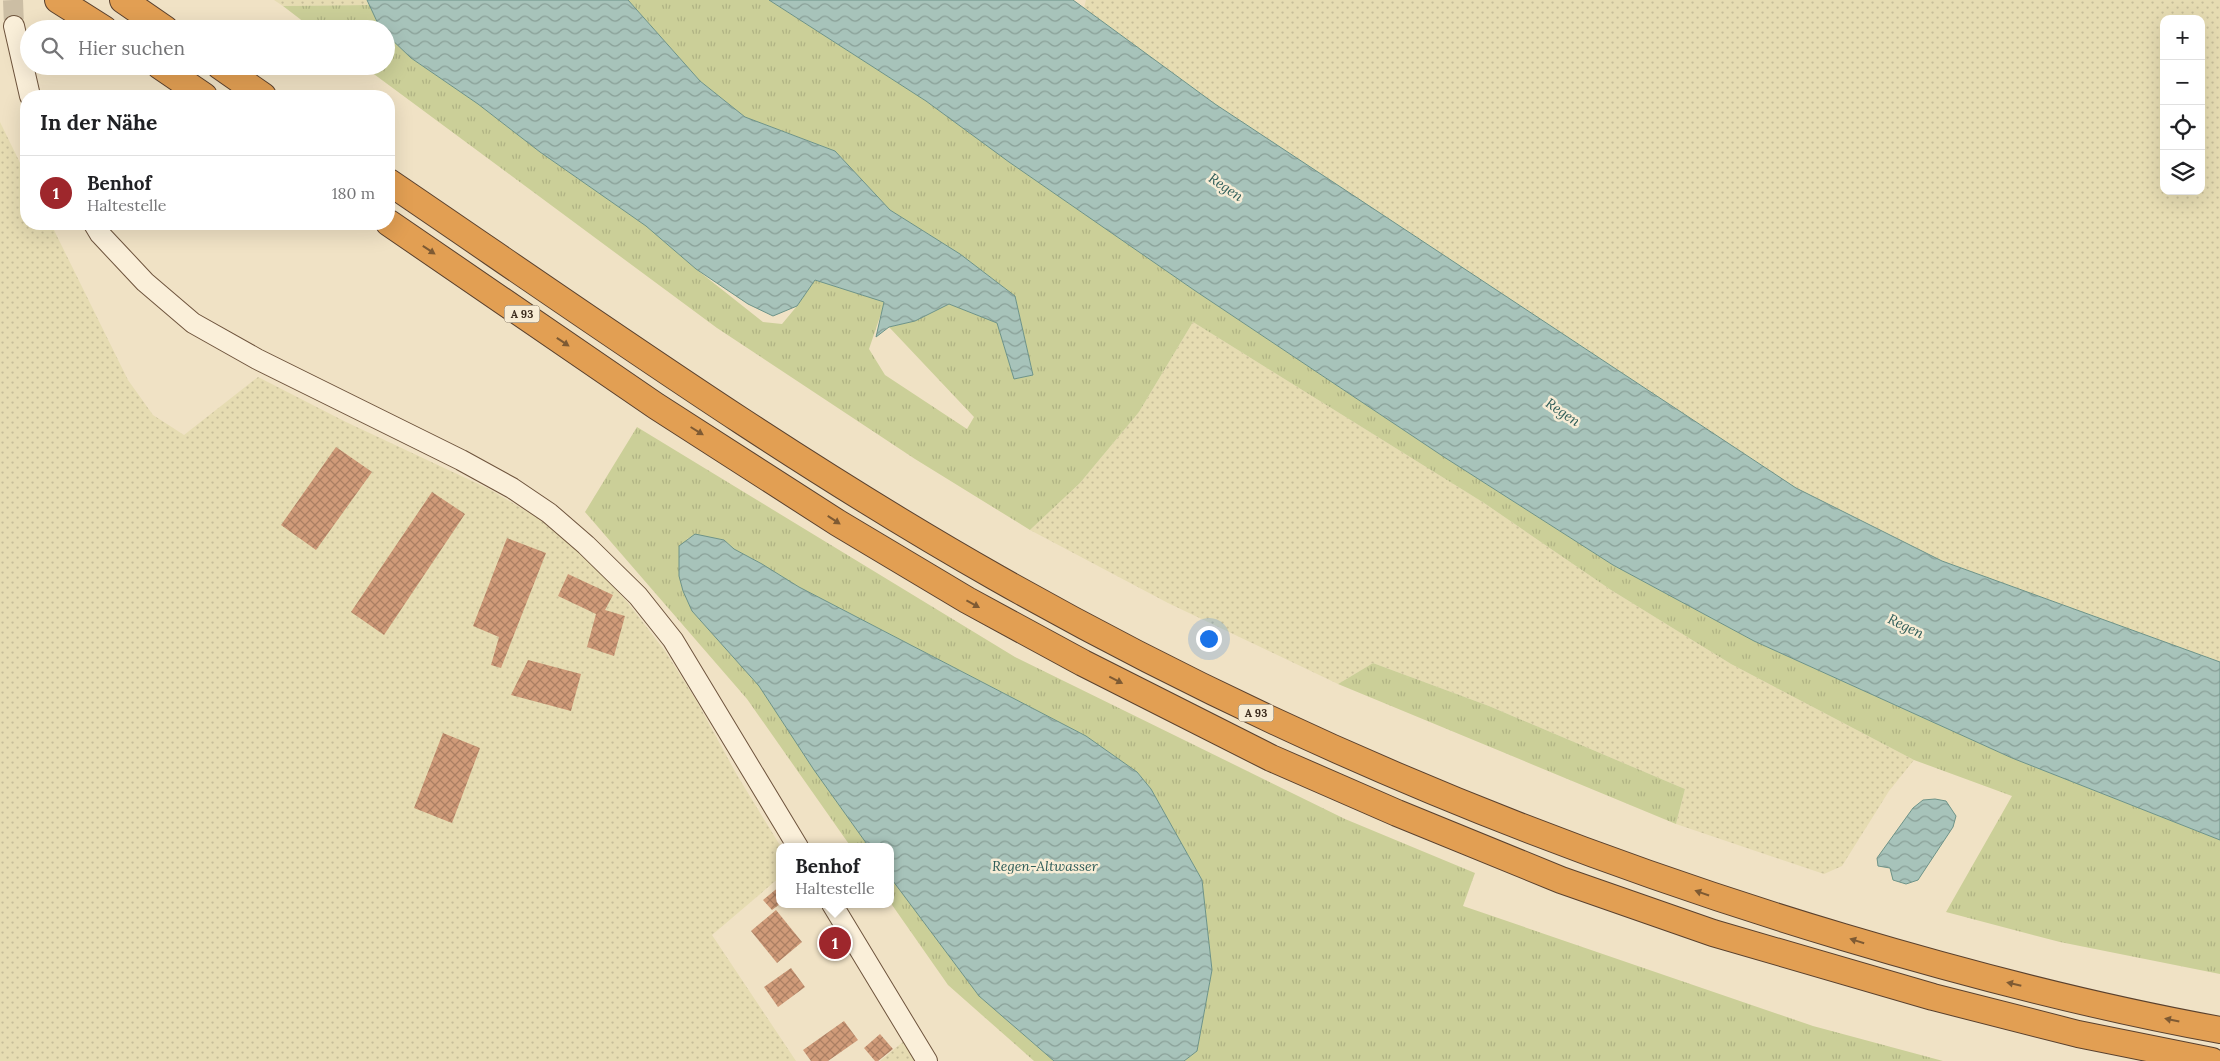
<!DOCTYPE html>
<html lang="de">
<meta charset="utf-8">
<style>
:root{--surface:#fff;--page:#f6f6f6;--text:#202124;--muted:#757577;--line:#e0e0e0;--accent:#9e272c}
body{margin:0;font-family:Lora,serif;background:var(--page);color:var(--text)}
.controls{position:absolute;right:15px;top:15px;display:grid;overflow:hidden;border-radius:10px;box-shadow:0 5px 20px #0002}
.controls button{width:45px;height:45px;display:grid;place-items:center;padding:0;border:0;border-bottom:1px solid var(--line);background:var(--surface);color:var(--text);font:25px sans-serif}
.you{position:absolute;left:1208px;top:638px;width:18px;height:18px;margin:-12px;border:4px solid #fff;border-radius:50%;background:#1a73e8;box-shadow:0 0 0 8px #1a73e833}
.badge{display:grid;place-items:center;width:32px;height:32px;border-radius:50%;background:var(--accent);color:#fff;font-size:16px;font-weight:700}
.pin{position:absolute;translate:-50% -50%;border:2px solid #fff;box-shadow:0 1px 5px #0006}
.popup{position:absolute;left:776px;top:843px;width:118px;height:65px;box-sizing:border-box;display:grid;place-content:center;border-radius:10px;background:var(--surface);filter:drop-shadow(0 1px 4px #0005);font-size:16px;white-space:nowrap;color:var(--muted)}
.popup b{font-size:19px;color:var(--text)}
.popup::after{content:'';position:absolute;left:50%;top:100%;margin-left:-10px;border:10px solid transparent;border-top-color:var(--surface)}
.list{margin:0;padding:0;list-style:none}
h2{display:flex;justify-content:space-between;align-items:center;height:65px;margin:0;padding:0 20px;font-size:21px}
h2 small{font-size:16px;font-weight:400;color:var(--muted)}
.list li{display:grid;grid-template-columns:32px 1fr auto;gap:15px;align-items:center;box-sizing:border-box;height:75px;padding:0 20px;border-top:1px solid var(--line)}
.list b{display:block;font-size:19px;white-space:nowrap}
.list p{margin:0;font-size:16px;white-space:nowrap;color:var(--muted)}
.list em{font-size:16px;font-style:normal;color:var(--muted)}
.icon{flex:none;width:28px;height:28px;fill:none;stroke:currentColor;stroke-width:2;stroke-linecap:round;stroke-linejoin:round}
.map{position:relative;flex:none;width:2220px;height:1061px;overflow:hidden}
.search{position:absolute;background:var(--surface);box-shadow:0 5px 20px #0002;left:20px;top:20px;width:375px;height:55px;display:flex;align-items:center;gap:12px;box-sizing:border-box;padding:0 18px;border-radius:28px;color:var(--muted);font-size:19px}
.panel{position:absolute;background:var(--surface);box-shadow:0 5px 20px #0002;left:20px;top:90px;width:375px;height:140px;border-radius:20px}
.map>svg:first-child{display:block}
.farmland{fill:url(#farmland-dots);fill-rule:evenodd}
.grass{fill:url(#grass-tufts)}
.water{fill:url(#water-waves);stroke:#6d9388}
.building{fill:url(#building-cross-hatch)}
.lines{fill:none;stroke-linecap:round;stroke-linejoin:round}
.secondary-tunnel{stroke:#ccbea4;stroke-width:20;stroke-dasharray:20 10;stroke-linecap:butt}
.secondary-casing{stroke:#6e543d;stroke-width:22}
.highway-casing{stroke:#5a412e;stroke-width:28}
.secondary{stroke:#faefd9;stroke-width:20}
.highway{stroke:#e29f53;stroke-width:26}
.oneway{fill:#7e5a33}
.labels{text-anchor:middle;stroke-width:5;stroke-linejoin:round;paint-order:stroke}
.shield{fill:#f7ecd5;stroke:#746655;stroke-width:1}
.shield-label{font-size:11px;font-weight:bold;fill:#3c2c1e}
.water-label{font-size:14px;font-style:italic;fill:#2d5c58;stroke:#f7ecd5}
</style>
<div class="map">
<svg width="2220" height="1061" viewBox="0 0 2220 1061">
<defs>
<pattern id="farmland-dots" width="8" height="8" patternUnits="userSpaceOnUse" patternTransform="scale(1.25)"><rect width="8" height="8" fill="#e6dcb2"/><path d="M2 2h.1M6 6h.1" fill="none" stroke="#c6bd99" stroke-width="1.8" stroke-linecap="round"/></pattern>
<pattern id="grass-tufts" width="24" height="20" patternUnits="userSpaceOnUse" patternTransform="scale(1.25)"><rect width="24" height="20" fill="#cbcf98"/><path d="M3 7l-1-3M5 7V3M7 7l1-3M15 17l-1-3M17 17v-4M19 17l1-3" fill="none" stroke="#afb283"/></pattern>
<pattern id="water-waves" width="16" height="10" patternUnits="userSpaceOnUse" patternTransform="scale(1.25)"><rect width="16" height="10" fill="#a7c3ba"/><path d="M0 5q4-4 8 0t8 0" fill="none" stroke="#899f97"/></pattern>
<pattern id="building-cross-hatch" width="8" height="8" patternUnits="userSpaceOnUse" patternTransform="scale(1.25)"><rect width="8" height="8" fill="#d09b79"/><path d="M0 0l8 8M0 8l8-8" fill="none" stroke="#aa7f63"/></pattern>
</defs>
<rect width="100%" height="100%" fill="#f0e2c5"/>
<path class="farmland" d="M 274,0 L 367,0 L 370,5 L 283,6 Z
M 1086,0 L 2220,0 L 2220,662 L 1942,561 L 1796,488 L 1215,104 L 1084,8 ZM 2164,19 L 2201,19 L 2201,191 L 2164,191 Z
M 0,122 L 26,175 L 26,224 L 51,224 L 128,380 L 153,415 L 184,435 L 258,377 L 346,422 L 489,489 L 543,521 L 587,558 L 628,603 L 665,651 L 696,700 L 737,775 L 781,847 L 780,877 L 712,935 L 796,1061 L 0,1061 Z
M 1193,322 L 1484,503 L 1611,590 L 1731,664 L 1914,760 L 1889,791 L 1842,866 L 1824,874 L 1676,824 L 1685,789 L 1489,706 L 1373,663 L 1338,684 L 1168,603 L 1030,530 L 1080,483 L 1139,412 Z
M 904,1041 L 915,1061 L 880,1061 Z"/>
<path class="grass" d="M 628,0 L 769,0 L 926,101 L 1009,162 L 1194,290 L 1444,457 L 1613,565 L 1754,641 L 2012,758 L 2220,840 L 2220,974 L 2060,942 L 1946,912 L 2012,796 L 1914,760 L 1731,664 L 1611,590 L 1484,503 L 1193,322 L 1139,412 L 1080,483 L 1030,530 L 915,459 L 717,328 L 363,66 L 386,66 L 386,34 L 411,58 L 478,104 L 540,152 L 646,226 L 696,269 L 763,322 L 782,324 L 797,306 L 815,280 L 885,302 L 869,349 L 885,375 L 967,429 L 974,417 L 889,327 L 915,321 L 949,304 L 997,323 L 1014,379 L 1033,375 L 1015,296 L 960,254 L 890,210 L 835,151 L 745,117 L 700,81 Z
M 370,5 L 380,29 L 313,29 L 283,6 Z
M 637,427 L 1015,657 L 1345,819 L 1475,873 L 1463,906 L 1813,1026 L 1943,1061 L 1184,1061 L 1197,1051 L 1212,970 L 1202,880 L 1151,789 L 1137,772 L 1086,736 L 799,587 L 762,564 L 734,549 L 724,540 L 695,535 L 687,539 L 679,576 L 683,591 L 692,611 L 759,686 L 814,770 L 869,847 L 851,847 L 747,699 L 585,512 Z
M 1373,663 L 1489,706 L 1685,789 L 1676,824 L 1338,684 Z
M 890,877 L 979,996 L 1054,1061 L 1034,1061 L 948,985 L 890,902 Z"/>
<path class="water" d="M 367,0 L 628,0 L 700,81 L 745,117 L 835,151 L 890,210 L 960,254 L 1015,296 L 1033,375 L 1014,379 L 997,323 L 949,304 L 915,321 L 889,327 L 876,337 L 884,302 L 815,280 L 797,306 L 773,316 L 748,304 L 696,269 L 646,226 L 540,152 L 478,104 L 411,58 L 386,34 L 386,29 L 380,28 Z
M 769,0 L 1073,0 L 1215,104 L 1796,488 L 1942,561 L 2220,662 L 2220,840 L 2012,758 L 1754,641 L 1613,565 L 1444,457 L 1194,290 L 1009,162 L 926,101 Z
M 695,534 L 724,540 L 734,549 L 762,564 L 799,587 L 1086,736 L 1137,772 L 1151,789 L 1202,880 L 1212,970 L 1197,1051 L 1184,1061 L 1054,1061 L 979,996 L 890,877 L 890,847 L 869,847 L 814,770 L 759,686 L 692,611 L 683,591 L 679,576 L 679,546 Z
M 1935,799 L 1946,801 L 1956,816 L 1953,827 L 1918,880 L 1906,884 L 1893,880 L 1890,868 L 1878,866 L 1877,858 L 1913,808 L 1923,800 Z"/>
<path class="building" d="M 336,447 L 372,472 L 316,550 L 281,525 Z
M 432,492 L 465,514 L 384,635 L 351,612 Z
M 507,538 L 546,553 L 501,668 L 491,665 L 499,637 L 473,626 Z
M 568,574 L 613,595 L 605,610 L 625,616 L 614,656 L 587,647 L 596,614 L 558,596 Z
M 528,660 L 581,674 L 571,711 L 511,695 Z
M 443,733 L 480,748 L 452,823 L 414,808 Z
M 780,886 L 780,904 L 772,910 L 763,900 Z
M 776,910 L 802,942 L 777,963 L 751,931 Z
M 791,968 L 805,987 L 778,1007 L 764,987 Z
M 844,1021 L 858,1040 L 828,1061 L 811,1061 L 803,1050 Z
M 880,1034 L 893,1049 L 878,1061 L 875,1061 L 864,1048 Z"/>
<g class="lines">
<path class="secondary-tunnel" d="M 13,0 L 14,26"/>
<g class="secondary-casing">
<path id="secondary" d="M 14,26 L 30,96
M 94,224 L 100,234 L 145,282 L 193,323 L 257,359 L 461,460 L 512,488 L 549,513 L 586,545 L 638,596 L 673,640 L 798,847
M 832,904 L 927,1061"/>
</g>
<g class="highway-casing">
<path id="highway" d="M 58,0 L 104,29
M 123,0 L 165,29
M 160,66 L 204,96
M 220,66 L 263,96
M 389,182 C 589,318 787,459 997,578 C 1265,730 1548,849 1843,937 C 1967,974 2093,1007 2220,1030
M 389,223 L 656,406 L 838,523 L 967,600 L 1083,663 L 1271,758 L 1397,813 L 1561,880 L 1713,933 L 1933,997 L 2078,1034 L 2212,1061"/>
</g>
<use href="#secondary" class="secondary"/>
<use href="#highway" class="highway"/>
</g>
<defs><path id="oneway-solid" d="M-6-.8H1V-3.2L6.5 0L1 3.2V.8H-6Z" transform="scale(1.25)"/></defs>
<g class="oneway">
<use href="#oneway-solid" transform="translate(429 250) rotate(34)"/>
<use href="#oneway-solid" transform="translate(563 342) rotate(34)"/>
<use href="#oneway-solid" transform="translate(697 431) rotate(32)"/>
<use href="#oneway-solid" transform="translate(834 520) rotate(33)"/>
<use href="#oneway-solid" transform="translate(973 604) rotate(29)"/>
<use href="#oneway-solid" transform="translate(1116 680) rotate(27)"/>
<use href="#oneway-solid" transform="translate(1702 893) rotate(-161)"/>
<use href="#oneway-solid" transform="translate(1857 941) rotate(-163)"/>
<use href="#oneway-solid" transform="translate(2014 984) rotate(-167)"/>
<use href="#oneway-solid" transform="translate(2172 1020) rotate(-168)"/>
</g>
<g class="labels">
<g class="shield">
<rect x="504.5" y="305.5" width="35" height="17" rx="4"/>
<rect x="1238.5" y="704.5" width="35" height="17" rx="4"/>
</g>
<g class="shield-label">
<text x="522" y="318">A 93</text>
<text x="1256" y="717">A 93</text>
</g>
<g class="water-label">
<text transform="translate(1226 187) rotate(34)" y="5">Regen</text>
<text transform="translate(1563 412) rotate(34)" y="5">Regen</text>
<text transform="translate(1906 626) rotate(26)" y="5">Regen</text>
<text x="1045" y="871">Regen-Altwasser</text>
</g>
</g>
</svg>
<div class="controls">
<button>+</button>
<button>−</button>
<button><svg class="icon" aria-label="locate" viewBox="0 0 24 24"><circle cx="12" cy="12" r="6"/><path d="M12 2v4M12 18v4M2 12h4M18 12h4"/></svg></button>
<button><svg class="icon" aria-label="layers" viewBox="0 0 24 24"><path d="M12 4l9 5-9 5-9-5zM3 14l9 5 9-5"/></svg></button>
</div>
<div class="you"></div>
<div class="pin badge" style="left:835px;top:943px">1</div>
<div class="popup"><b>Benhof</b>Haltestelle</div>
<div class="search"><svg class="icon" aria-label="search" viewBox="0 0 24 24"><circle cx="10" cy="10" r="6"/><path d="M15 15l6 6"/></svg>Hier suchen</div>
<section class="panel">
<h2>In der Nähe<small></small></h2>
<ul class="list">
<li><span class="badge">1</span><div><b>Benhof</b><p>Haltestelle</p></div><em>180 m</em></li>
</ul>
</section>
</div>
